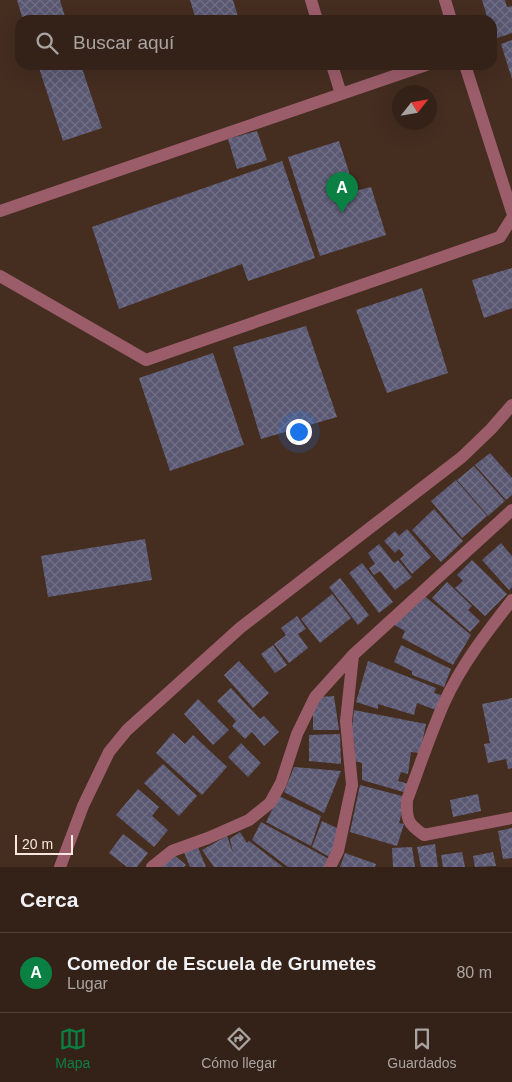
<!DOCTYPE html>
<html lang="es">
<meta charset="utf-8">
<style>
:root{--surface:#342218;--page:#3c2a21;--text:#f1f3f6;--muted:#a9a4a2;--line:#4e3f37;--accent:#0b8043}
body{margin:0;font-family:Helvetica,sans-serif;background:var(--page);color:var(--text)}
.compass{position:absolute;left:392px;top:85px;width:45px;height:45px;border-radius:50%;background:var(--surface);box-shadow:0 5px 20px #0002;rotate:59deg}
.scale{position:absolute;left:15px;bottom:12px;width:58px;box-sizing:border-box;padding-left:5px;border:2px solid #f7e7de;border-top:0;font-size:14px;line-height:18px;white-space:nowrap;color:#f7e7de;-webkit-text-stroke:4px #452d20;paint-order:stroke}
.you{position:absolute;left:298px;top:431px;width:18px;height:18px;margin:-12px;border:4px solid #fff;border-radius:50%;background:#1a73e8;box-shadow:0 0 0 8px #1a73e833}
.badge{display:grid;place-items:center;width:32px;height:32px;border-radius:50%;background:var(--accent);color:#fff;font-size:16px;font-weight:700}
.pin{position:absolute;translate:-50% -41px;filter:drop-shadow(0 1px 2px #0008)}
.pin::after{content:'';position:absolute;top:26px;width:18px;height:15px;background:inherit;clip-path:polygon(0 0,100% 0,50% 100%)}
.list{margin:0;padding:0;list-style:none}
h2{display:flex;justify-content:space-between;align-items:center;height:65px;margin:0;padding:0 20px;font-size:21px}
h2 small{font-size:16px;font-weight:400;color:var(--muted)}
.list li{display:grid;grid-template-columns:32px 1fr auto;gap:15px;align-items:center;box-sizing:border-box;height:80px;padding:0 20px;border-top:1px solid var(--line)}
.list b{display:block;font-size:19px;white-space:nowrap}
.list p{margin:0;font-size:16px;white-space:nowrap;color:var(--muted)}
.list em{font-size:16px;font-style:normal;color:var(--muted)}
.icon{flex:none;width:28px;height:28px;fill:none;stroke:currentColor;stroke-width:2;stroke-linecap:round;stroke-linejoin:round}
.map{position:relative;flex:none;width:512px;height:867px;overflow:hidden}
.search{position:absolute;background:var(--surface);box-shadow:0 5px 20px #0002;left:15px;right:15px;top:15px;height:55px;display:flex;align-items:center;gap:12px;box-sizing:border-box;padding:0 18px;border-radius:15px;color:var(--muted);font-size:19px}
.sheet{height:145px;background:var(--surface)}
nav{display:flex;justify-content:space-around;align-items:center;box-sizing:border-box;height:70px;border-top:1px solid var(--line);background:var(--surface);font-size:14px;color:var(--muted)}
nav a{display:grid;justify-items:center;gap:2px}
nav .on{color:var(--accent)}
.map>svg:first-child{display:block}
.building{fill:url(#building-cross-hatch)}
.lines{fill:none;stroke-linecap:round;stroke-linejoin:round}
.street{stroke:#9c5d6b;stroke-width:12}
</style>
<div class="map">
<svg width="512" height="867" viewBox="0 0 512 867">
<defs>
<pattern id="building-cross-hatch" width="8" height="8" patternUnits="userSpaceOnUse" patternTransform="scale(1.25)"><rect width="8" height="8" fill="#5a5872"/><path d="M0 0l8 8M0 8l8-8" fill="none" stroke="#727086"/></pattern>
</defs>
<rect width="100%" height="100%" fill="#452d20"/>
<path class="building" d="M 17,0 L 60,0 L 66,20 L 23,20 Z
M 190,0 L 233,0 L 239,20 L 196,20 Z
M 482,0 L 505,0 L 507,7 L 512,6 L 512,33 L 494,39 L 492,33 L 492,20 L 488,20 Z
M 512,40 L 512,79 L 501,44 Z
M 38,65 L 81,65 L 102,128 L 63,141 Z
M 257,131 L 267,160 L 237,169 L 228,139 Z
M 339,141 L 355,191 L 371,187 L 386,235 L 320,256 L 288,157 Z
M 282,161 L 315,258 L 248,281 L 242,264 L 119,309 L 92,227 Z
M 512,268 L 512,308 L 484,318 L 472,280 Z
M 422,288 L 448,373 L 387,393 L 356,310 Z
M 306,326 L 337,417 L 261,439 L 233,347 Z
M 213,353 L 244,445 L 170,471 L 139,378 Z
M 490,453 L 512,478 L 512,495 L 506,500 L 475,465 Z
M 474,466 L 505,501 L 488,516 L 457,480 Z
M 456,480 L 487,516 L 462,538 L 431,501 Z
M 434,509 L 463,541 L 441,562 L 412,530 Z
M 407,529 L 431,557 L 412,574 L 400,559 L 404,555 L 399,549 L 395,553 L 384,541 L 395,531 L 399,536 Z
M 145,539 L 152,580 L 48,597 L 41,556 Z
M 501,543 L 512,556 L 512,587 L 509,590 L 482,560 Z
M 379,544 L 394,563 L 398,560 L 412,577 L 395,590 L 380,571 L 374,575 L 369,568 L 375,564 L 368,553 Z
M 472,560 L 507,594 L 485,616 L 455,588 L 463,581 L 457,575 Z
M 362,563 L 393,602 L 379,613 L 349,573 Z
M 340,578 L 369,615 L 358,625 L 329,587 Z
M 447,582 L 472,606 L 468,610 L 480,621 L 470,632 L 432,598 Z
M 332,594 L 351,618 L 320,643 L 301,619 Z
M 422,594 L 471,635 L 453,665 L 402,638 L 405,631 L 393,624 Z
M 297,616 L 306,629 L 298,634 L 308,648 L 289,663 L 274,644 L 286,635 L 281,628 Z
M 273,645 L 287,665 L 275,673 L 261,654 Z
M 401,645 L 451,669 L 444,687 L 412,675 L 412,671 L 394,662 Z
M 239,661 L 269,693 L 253,708 L 224,675 Z
M 368,661 L 436,688 L 434,693 L 441,695 L 436,710 L 417,703 L 414,715 L 378,704 L 378,709 L 356,702 Z
M 231,688 L 260,719 L 264,716 L 279,732 L 264,746 L 252,732 L 245,739 L 232,726 L 236,721 L 217,701 Z
M 334,696 L 339,730 L 313,730 L 313,707 L 319,697 Z
M 512,698 L 512,768 L 508,769 L 506,759 L 488,763 L 484,744 L 490,743 L 482,704 Z
M 198,699 L 229,730 L 213,745 L 184,714 Z
M 354,710 L 426,724 L 420,753 L 411,752 L 408,774 L 401,772 L 398,781 L 409,784 L 407,793 L 362,780 L 362,763 L 355,761 L 354,739 L 351,738 Z
M 173,733 L 185,744 L 193,735 L 227,767 L 202,795 L 156,753 Z
M 340,734 L 341,764 L 309,761 L 309,735 Z
M 241,743 L 261,763 L 248,777 L 228,757 Z
M 163,764 L 197,796 L 179,816 L 144,783 Z
M 294,767 L 341,771 L 324,813 L 284,792 Z
M 360,785 L 406,797 L 399,823 L 404,824 L 397,846 L 350,832 Z
M 138,789 L 159,807 L 152,816 L 168,830 L 154,847 L 116,815 Z
M 478,794 L 481,811 L 453,817 L 450,800 Z
M 279,796 L 321,816 L 311,846 L 266,822 Z
M 322,821 L 341,830 L 331,858 L 312,847 Z
M 261,822 L 329,859 L 326,867 L 288,867 L 252,840 Z
M 512,828 L 512,858 L 503,859 L 498,831 Z
M 240,832 L 247,843 L 249,841 L 283,867 L 214,867 L 202,850 L 227,836 L 233,853 L 230,839 Z
M 123,834 L 148,853 L 137,867 L 127,867 L 109,853 Z
M 435,844 L 438,867 L 421,867 L 417,847 Z
M 197,845 L 206,867 L 190,867 L 183,850 Z
M 412,847 L 415,867 L 393,867 L 392,848 Z
M 462,852 L 465,867 L 443,867 L 441,855 Z
M 493,852 L 496,866 L 475,867 L 473,856 Z
M 345,853 L 376,864 L 375,867 L 340,867 Z
M 173,854 L 186,865 L 184,867 L 161,867 Z"/>
<g class="lines">
<path class="street" d="M 311,0 L 317,20
M 445,0 L 451,20
M 332,65 L 341,94
M 465,65 L 512,212
M 0,211 L 426,65
M 0,276 L 146,360 L 500,237 L 512,218
M 512,600 C 487,632 461,665 444,703 C 430,735 419,768 407,800 C 406,820 408,824 424,835 L 512,818
M 60,867 L 83,806 L 109,752 L 127,730 L 240,628 L 462,457 L 491,429 L 512,405
M 152,867 L 172,851 L 208,838 L 249,820 L 270,803 L 281,783 L 297,734 L 315,697 L 353,655 L 512,510
M 330,867 L 338,851 L 352,785 L 346,721 L 353,655"/>
</g>
</svg>
<svg class="compass" viewBox="-18 -18 36 36"><path d="M0-13l5 13h-10z" fill="#e53935"/><path d="M0 13l5-13h-10z" fill="#a9a4a2"/></svg>
<div class="scale">20 m</div>
<div class="you"></div>
<div class="pin badge" style="left:342px;top:213px">A</div>
<div class="search"><svg class="icon" aria-label="search" viewBox="0 0 24 24"><circle cx="10" cy="10" r="6"/><path d="M15 15l6 6"/></svg>Buscar aquí</div>
</div>
<section class="sheet">
<h2>Cerca<small></small></h2>
<ul class="list">
<li><span class="badge">A</span><div><b>Comedor de Escuela de Grumetes</b><p>Lugar</p></div><em>80 m</em></li>
</ul>
</section>
<nav>
<a class="on"><svg class="icon" aria-label="map" viewBox="0 0 24 24"><path d="M3 6l6-2 6 2 6-2v14l-6 2-6-2-6 2zM9 4v14M15 6v14"/></svg>Mapa</a>
<a><svg class="icon" aria-label="directions" viewBox="0 0 24 24"><path d="M12 3l9 9-9 9-9-9zM9 14v-3h6M13 9l2 2-2 2"/></svg>Cómo llegar</a>
<a><svg class="icon" aria-label="saved" viewBox="0 0 24 24"><path d="M7 4h10v16l-5-4-5 4z"/></svg>Guardados</a>
</nav>
